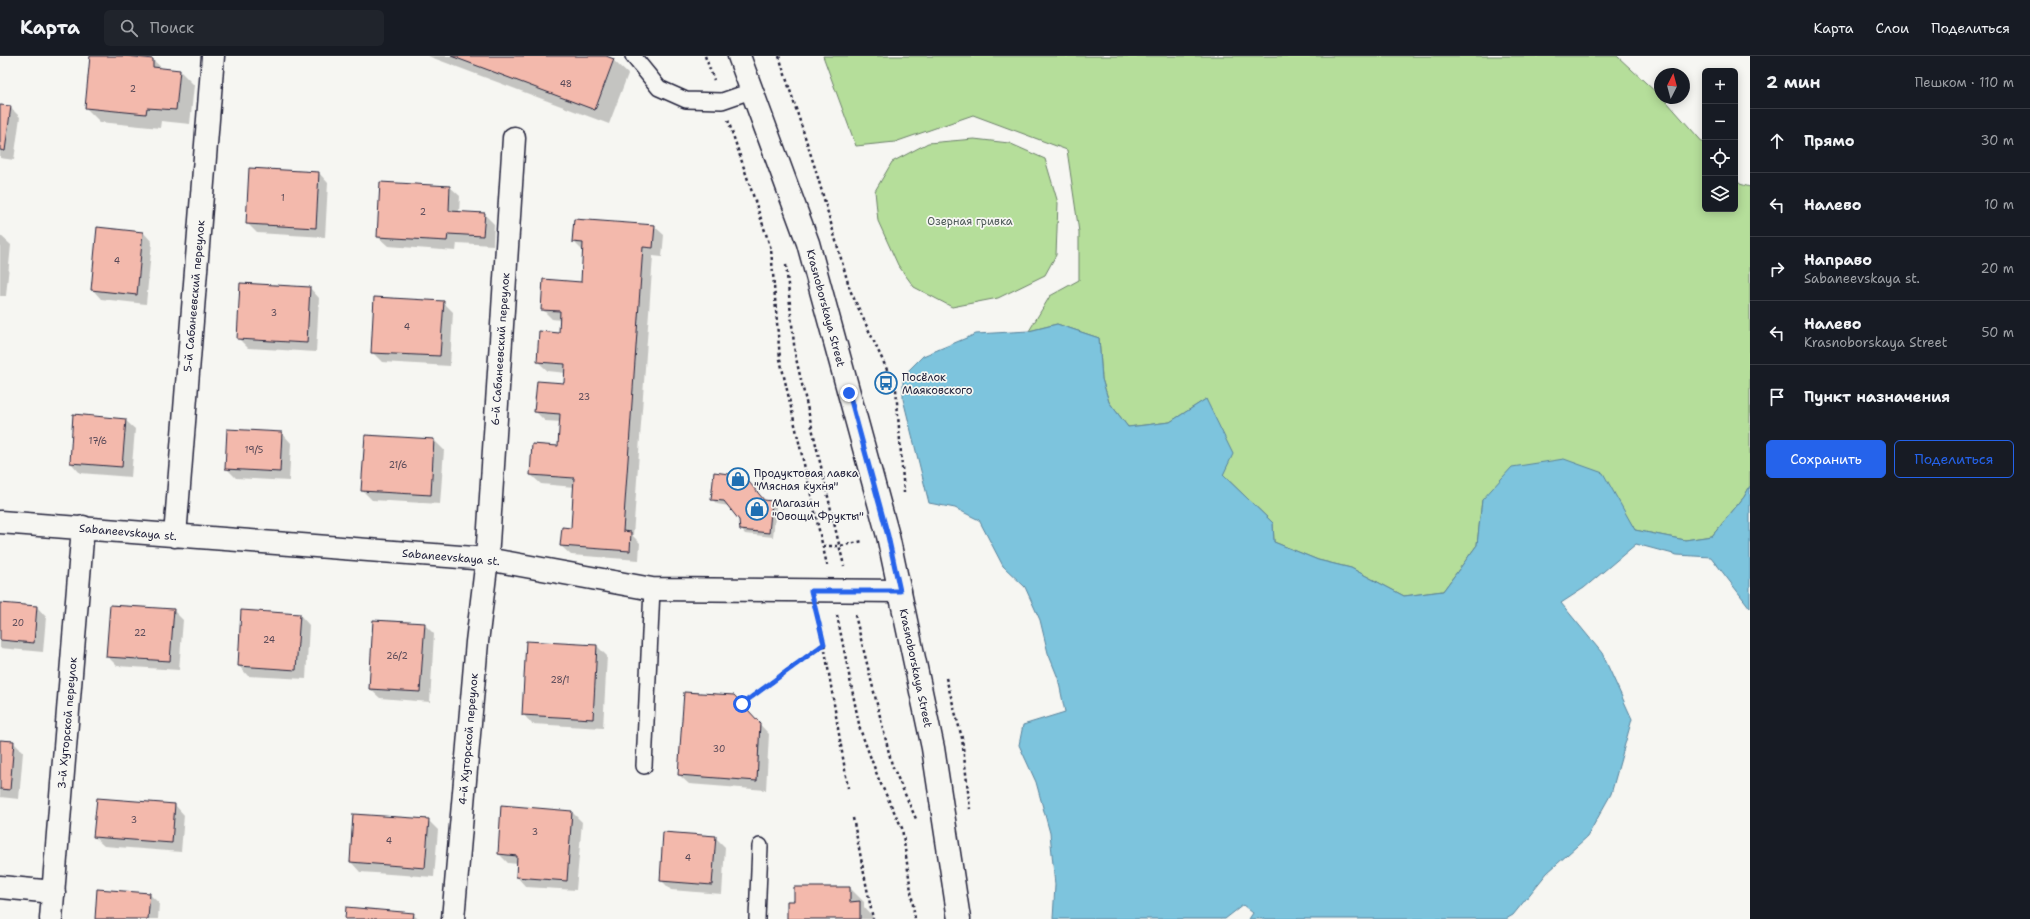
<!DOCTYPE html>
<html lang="ru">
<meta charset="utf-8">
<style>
:root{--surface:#171b24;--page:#20242c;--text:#f1f3f6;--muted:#9ea1a6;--line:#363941;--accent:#2563eb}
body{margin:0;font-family:"Shantell Sans",sans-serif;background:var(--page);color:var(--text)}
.controls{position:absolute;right:12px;top:12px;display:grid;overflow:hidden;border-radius:6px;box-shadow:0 2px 10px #0003}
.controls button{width:36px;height:36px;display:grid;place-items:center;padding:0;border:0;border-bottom:1px solid var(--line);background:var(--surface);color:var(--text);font:20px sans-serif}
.compass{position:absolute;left:1654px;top:12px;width:36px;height:36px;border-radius:50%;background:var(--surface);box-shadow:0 2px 10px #0003;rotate:6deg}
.stop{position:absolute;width:12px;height:12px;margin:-9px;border:3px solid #2563eb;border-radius:50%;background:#fff}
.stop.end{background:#2563eb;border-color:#fff;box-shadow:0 1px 4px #0008}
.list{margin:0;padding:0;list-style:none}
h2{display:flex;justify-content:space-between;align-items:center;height:52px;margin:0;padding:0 16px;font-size:17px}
h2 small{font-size:13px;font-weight:400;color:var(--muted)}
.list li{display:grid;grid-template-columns:26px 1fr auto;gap:12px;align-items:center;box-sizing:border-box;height:64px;padding:0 16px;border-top:1px solid var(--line)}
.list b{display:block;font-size:15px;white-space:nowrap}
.list p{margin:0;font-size:13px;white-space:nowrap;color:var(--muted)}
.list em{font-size:13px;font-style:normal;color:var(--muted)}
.actions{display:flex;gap:8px;padding:12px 16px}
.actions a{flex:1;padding:9px 0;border:1px solid var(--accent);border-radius:6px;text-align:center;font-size:14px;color:var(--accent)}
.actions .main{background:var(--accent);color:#fff}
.icon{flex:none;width:22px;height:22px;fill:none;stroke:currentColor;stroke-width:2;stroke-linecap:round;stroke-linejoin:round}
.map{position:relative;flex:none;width:1750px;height:863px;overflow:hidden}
header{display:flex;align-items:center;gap:24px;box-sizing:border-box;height:56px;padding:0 20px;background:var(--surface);border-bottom:1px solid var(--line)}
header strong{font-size:19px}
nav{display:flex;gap:22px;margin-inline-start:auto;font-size:14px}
.search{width:280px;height:36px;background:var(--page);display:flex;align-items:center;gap:10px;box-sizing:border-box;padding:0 14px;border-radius:6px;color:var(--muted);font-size:15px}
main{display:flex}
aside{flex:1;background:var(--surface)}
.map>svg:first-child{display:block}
.green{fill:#b5de9a;stroke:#6c806a}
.water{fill:#7dc4dd;stroke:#59839c}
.shadow{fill:#0003}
.building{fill:#f3b9ac;stroke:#22223b}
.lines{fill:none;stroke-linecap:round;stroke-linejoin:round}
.service-casing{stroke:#22223b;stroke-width:18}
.minor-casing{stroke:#22223b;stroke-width:25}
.tertiary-casing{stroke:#22223b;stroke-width:25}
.path{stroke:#22223b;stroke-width:2.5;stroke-dasharray:3 3;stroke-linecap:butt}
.service{stroke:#f6f6f2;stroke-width:15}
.minor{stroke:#f6f6f2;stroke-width:22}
.tertiary{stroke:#f6f6f2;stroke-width:22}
.route{stroke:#2563eb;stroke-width:5}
.labels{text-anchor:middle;stroke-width:3.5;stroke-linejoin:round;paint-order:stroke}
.number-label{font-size:9px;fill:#564857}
.park-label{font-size:11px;fill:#4e5a58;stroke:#f6f6f2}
.street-label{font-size:11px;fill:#22223b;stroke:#f6f6f2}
.poi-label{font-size:11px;fill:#22223b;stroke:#f6f6f2;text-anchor:start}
</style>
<header>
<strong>Карта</strong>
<div class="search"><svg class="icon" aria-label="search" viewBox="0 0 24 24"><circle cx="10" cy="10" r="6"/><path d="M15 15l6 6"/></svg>Поиск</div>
<nav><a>Карта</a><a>Слои</a><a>Поделиться</a></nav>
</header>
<main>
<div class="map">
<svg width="1750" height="863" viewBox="0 0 1750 863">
<rect width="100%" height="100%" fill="#f6f6f2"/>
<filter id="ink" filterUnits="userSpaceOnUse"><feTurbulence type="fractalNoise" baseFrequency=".025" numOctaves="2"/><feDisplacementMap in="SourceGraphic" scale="8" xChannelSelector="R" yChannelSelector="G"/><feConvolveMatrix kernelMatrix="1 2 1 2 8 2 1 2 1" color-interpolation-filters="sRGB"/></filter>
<g filter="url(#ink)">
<path class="green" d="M 823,0 L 1617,0 L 1660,40 L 1660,42 L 1667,46 L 1705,89 L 1705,153 L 1735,153 L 1735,122 L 1740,128 L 1750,131 L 1750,430 L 1744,441 L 1712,480 L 1685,484 L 1635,474 L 1620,450 L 1482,444 L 1477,489 L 1443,535 L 1404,540 L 1351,512 L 1318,504 L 1274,486 L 1273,467 L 1223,419 L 1206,343 L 1170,366 L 1128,371 L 1109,346 L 1102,323 L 1099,282 L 1057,268 L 1029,275 L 1050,240 L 1079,224 L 1079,176 L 1067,94 L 973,59 L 895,86 L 856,90 Z
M 974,83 L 1009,87 L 1045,103 L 1058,147 L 1056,199 L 1045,219 L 998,242 L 952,251 L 914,231 L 898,209 L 878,165 L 875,135 L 892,106 L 928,87 Z"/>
<path class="water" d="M 1057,268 L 1099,282 L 1102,323 L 1109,346 L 1128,371 L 1170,366 L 1206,343 L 1233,398 L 1223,419 L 1273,467 L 1274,486 L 1318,504 L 1351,512 L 1404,540 L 1443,535 L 1477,489 L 1482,444 L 1512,411 L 1564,403 L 1603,417 L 1635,474 L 1685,484 L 1712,480 L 1744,441 L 1750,430 L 1750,552 L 1711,501 L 1677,499 L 1636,488 L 1584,532 L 1561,547 L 1602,597 L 1632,663 L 1611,738 L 1587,781 L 1547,817 L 1513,859 L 1506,863 L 1249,863 L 1253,857 L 1243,849 L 1225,863 L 1053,863 L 1055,829 L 1050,777 L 1036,726 L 1019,689 L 1023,669 L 1065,656 L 1058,622 L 1048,597 L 1040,564 L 1025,531 L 1003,510 L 979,464 L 955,452 L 929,447 L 903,343 L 903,320 L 923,300 L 976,278 L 1029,275 Z"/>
<path class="shadow" d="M 91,0 L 117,0 L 153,4 L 163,13 L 180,15 L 194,29 L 190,68 L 161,65 L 160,72 L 100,66 L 86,52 Z
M 428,0 L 603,0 L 613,4 L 628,18 L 609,68 Z
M 0,50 L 10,51 L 20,61 L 14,104 L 0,102 Z
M 319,117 L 328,127 L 325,181 L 257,177 L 247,167 Z
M 450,131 L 460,140 L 459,157 L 484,158 L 494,168 L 493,189 L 457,187 L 456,195 L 388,190 L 378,181 Z
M 654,170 L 664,179 L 662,201 L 653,200 L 633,480 L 640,487 L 639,504 L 571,499 L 561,490 L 571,473 L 574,431 L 541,428 L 531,419 L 559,391 L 561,366 L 545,365 L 535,355 L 565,328 L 566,317 L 548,315 L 538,306 L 559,278 L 560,264 L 552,263 L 542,253 L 582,227 L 583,195 L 573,185 Z
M 143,176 L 152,186 L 146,248 L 101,243 L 92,233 Z
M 0,179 L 11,189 L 6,240 L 0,240 Z
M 310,232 L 319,242 L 316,296 L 248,292 L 238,282 Z
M 443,246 L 453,256 L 450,310 L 382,306 L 372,296 Z
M 125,364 L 135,373 L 131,421 L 80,417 L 71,407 Z
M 282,377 L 291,387 L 289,425 L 236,422 L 226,412 Z
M 365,380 L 434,384 L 444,394 L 440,448 L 372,444 L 362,434 Z
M 744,421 L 764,445 L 772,446 L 776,451 L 773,481 L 745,478 L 741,473 L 740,464 L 729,450 L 717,448 L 712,443 Z
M 0,548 L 37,551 L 46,561 L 43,596 L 0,592 Z
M 173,554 L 183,564 L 179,614 L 117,610 L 107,600 Z
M 300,559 L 309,569 L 306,623 L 248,620 L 239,610 Z
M 424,568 L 434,578 L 430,646 L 380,642 L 370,633 Z
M 527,586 L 597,590 L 607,600 L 603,672 L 532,668 L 523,658 Z
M 741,649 L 769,678 L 766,734 L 689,728 L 679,719 Z
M 0,685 L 13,686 L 23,696 L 19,743 L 0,741 Z
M 175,749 L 184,759 L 181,796 L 104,790 L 94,781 Z
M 572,756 L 582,766 L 576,834 L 526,831 L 517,821 L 518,808 L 508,807 L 499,798 Z
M 354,759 L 428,764 L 438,774 L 434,821 L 360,816 L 351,806 Z
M 715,781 L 725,791 L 722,838 L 671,834 L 661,824 Z
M 850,832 L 864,846 L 864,851 L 873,861 L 873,863 L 788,863 L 795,846 Z
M 149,838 L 159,847 L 158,863 L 96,863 Z
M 413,858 L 418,863 L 346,863 Z"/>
<path class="building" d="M 90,0 L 127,0 L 153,3 L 153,11 L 180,14 L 176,54 L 147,52 L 146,58 L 85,52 Z
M 451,0 L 606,0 L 614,3 L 595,54 Z
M 0,49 L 11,50 L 5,95 L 0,94 Z
M 249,112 L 319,116 L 316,172 L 246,168 Z
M 380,126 L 450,130 L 449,155 L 485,157 L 483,180 L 448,178 L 447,185 L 377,181 Z
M 574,163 L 655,169 L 653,192 L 643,191 L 623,475 L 631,476 L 630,495 L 560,490 L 562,471 L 571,472 L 574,422 L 530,419 L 532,388 L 558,390 L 560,358 L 534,356 L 537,325 L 564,327 L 565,308 L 537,306 L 539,275 L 559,277 L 560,255 L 541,254 L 543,223 L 581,226 L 583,187 L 572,186 Z
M 97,171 L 143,176 L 137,239 L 91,234 Z
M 240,227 L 310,231 L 307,287 L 237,283 Z
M 374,241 L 444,245 L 440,300 L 371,297 Z
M 73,358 L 126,363 L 122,411 L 70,407 Z
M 227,373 L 282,376 L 280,416 L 225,413 Z
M 365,379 L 434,383 L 431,439 L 361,435 Z
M 714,416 L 744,420 L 764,444 L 772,445 L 769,477 L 740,474 L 739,464 L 724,445 L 711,444 Z
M 0,547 L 37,550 L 34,587 L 0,584 Z
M 110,549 L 174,553 L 170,605 L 106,601 Z
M 241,554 L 300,558 L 296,614 L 238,610 Z
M 373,564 L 425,567 L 420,636 L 369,633 Z
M 526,585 L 597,589 L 593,663 L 522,659 Z
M 684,636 L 734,639 L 760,667 L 757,725 L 678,719 Z
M 0,684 L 14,685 L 10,734 L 0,733 Z
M 97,742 L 175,748 L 172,787 L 93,781 Z
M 501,749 L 572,755 L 567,825 L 516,821 L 517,800 L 498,798 Z
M 353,758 L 429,763 L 425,812 L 350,806 Z
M 663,776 L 716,780 L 712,829 L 660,825 Z
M 794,831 L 850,831 L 850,846 L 860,845 L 860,863 L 787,863 L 787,845 L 794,845 Z
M 97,833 L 150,837 L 148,863 L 95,863 Z
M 346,851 L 414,857 L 413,863 L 345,863 Z"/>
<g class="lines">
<g class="service-casing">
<path id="service" d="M 633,0 L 659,32 L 686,44 L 722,45 L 751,35
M 644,710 L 652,533
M 757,863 L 760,790"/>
</g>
<g class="minor-casing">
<path id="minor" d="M 0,466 L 487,503 L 652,533 L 900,535
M 175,480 L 213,0
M 0,831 L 54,836
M 51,863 L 83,471
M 453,863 L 477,586 L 487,503 L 514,82"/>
</g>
<g class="tertiary-casing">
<path id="tertiary" d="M 739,0 L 808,187 L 888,480 L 933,692 L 959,863"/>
</g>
<path class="path" d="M 705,0 L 714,24
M 779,0 L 816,115 L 850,234 L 896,333 L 904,437
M 728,64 L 771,193 L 780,303 L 827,509
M 786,209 L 795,298 L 844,510
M 823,490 L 840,490 L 863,485
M 817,559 L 824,588 L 848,732
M 837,559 L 860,673 L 879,724 L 902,772 L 915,863
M 855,559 L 892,709 L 917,765
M 946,622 L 962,682 L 970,753
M 742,648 L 824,588
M 853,762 L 873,863"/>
<use href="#service" class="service"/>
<use href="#minor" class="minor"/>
<use href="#tertiary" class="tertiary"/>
</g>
</g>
<g class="lines" filter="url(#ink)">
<path class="route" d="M 742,648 L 824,588 L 811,535 L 900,535 L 888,480 L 849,337"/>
</g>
<defs>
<g id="bus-ring" transform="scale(1.15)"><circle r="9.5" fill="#f6f6f2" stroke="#1f6fb2" stroke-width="1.5"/><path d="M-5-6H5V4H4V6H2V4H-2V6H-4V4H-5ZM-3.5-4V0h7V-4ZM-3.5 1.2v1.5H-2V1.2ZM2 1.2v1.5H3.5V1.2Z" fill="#1f6fb2"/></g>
<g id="shop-ring" transform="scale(1.15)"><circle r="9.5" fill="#f6f6f2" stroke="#1f6fb2" stroke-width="1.5"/><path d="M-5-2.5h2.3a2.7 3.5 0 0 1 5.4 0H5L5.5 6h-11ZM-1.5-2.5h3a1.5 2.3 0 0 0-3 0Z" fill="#1f6fb2"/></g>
</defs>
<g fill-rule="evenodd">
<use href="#bus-ring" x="886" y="327"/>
<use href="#shop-ring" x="738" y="423"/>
<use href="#shop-ring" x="757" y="453"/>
</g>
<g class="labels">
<g class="number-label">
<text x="566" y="31">48</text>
<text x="133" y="36">2</text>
<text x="283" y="145">1</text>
<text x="423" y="159">2</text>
<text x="117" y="208">4</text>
<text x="274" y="260">3</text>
<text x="407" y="274">4</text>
<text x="584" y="344">23</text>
<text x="98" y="388">17/6</text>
<text x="254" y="397">19/5</text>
<text x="398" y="412">21/6</text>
<text x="18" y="570">20</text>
<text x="140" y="580">22</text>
<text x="269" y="587">24</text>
<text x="397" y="603">26/2</text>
<text x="560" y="627">28/1</text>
<text x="719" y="696">30</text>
<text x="134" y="767">3</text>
<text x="535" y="779">3</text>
<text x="389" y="788">4</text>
<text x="688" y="805">4</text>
</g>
<g class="park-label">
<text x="970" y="169">Озерная гривка</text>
</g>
<g class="street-label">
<text transform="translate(194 240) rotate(-85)" y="4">5-й Сабанеевский переулок</text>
<text transform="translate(826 252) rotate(75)" y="4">Krasnoborskaya Street</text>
<text transform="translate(500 293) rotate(-86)" y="4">6-й Сабанеевский переулок</text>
<text transform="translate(128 476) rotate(5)" y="4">Sabaneevskaya st.</text>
<text transform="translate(451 501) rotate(5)" y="4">Sabaneevskaya st.</text>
<text transform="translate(916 612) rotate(78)" y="4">Krasnoborskaya Street</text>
<text transform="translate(67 667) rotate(-85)" y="4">3-й Хуторской переулок</text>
<text transform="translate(468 683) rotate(-85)" y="4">4-й Хуторской переулок</text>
</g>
<g class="poi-label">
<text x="902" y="325">Посёлок<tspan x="902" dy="13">Маяковского</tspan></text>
<text x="754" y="421">Продуктовая лавка<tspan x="754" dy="13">"Мясная кухня"</tspan></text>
<text x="772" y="451">Магазин<tspan x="772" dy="13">"Овощи Фрукты"</tspan></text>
</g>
</g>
</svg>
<div class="controls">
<button>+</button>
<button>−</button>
<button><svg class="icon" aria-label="locate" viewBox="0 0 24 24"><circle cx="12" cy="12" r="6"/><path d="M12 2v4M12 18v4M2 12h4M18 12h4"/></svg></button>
<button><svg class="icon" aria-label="layers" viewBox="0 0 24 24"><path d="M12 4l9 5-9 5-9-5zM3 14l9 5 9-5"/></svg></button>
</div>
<svg class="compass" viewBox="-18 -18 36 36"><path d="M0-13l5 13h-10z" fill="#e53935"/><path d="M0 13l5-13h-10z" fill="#9ea1a6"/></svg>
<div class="stop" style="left:742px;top:648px"></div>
<div class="stop end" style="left:849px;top:337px"></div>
</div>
<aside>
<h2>2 мин<small>Пешком · 110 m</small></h2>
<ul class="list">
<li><svg class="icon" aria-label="ahead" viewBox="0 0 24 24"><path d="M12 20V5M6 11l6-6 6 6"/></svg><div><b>Прямо</b></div><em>30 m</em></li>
<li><svg class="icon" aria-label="left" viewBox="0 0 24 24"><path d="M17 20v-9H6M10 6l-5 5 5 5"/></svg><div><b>Налево</b></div><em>10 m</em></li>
<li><svg class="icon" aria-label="right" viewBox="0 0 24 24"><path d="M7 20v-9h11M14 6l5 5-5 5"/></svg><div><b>Направо</b><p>Sabaneevskaya st.</p></div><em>20 m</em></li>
<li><svg class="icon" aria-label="left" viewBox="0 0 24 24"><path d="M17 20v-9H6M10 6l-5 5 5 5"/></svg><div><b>Налево</b><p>Krasnoborskaya Street</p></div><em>50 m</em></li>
<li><svg class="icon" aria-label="arrive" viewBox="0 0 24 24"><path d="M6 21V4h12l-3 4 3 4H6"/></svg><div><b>Пункт назначения</b></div></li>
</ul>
<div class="actions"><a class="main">Сохранить</a><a>Поделиться</a></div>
</aside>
</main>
